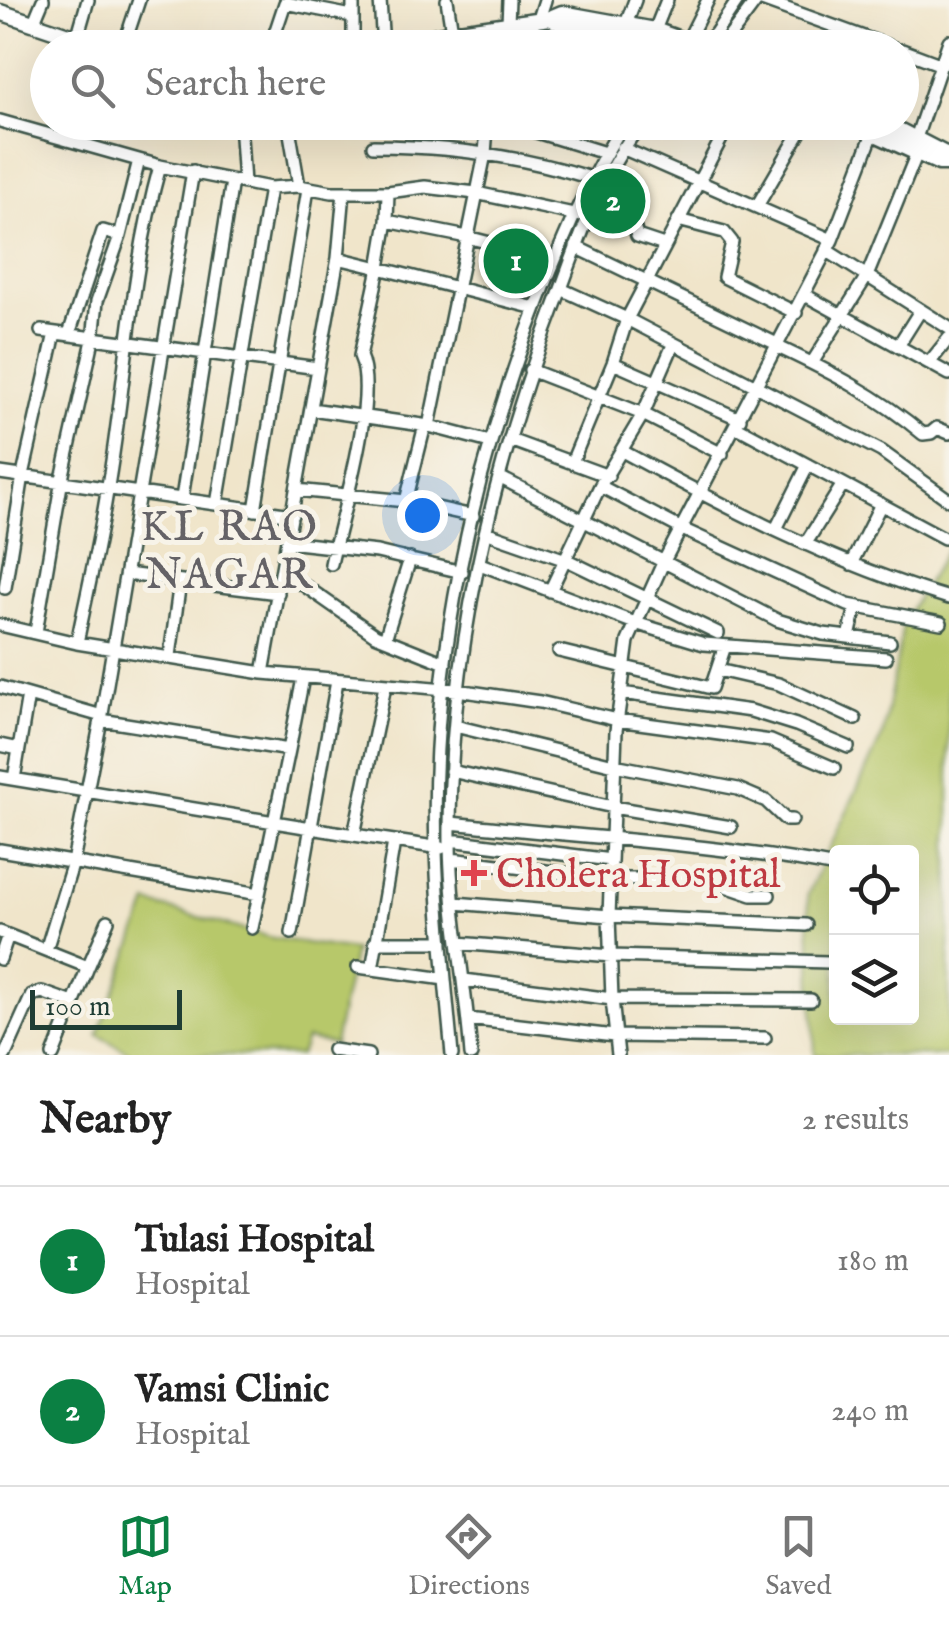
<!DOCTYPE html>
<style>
:root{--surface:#fff;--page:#f2f2f2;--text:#222;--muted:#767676;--line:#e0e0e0;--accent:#0b8043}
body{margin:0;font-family:"IM FELL English",serif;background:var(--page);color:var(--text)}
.controls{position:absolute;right:30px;bottom:30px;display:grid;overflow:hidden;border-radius:10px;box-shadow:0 10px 40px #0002}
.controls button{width:90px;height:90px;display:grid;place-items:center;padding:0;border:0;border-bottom:2px solid var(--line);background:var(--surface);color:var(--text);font:50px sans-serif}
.scale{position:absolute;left:30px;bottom:25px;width:152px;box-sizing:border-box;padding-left:10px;border:5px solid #1f3d34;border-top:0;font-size:28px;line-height:35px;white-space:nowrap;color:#1f3d34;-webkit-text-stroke:8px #f7f3e8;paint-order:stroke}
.you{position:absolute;left:422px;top:515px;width:35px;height:35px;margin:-25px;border:8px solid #fff;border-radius:50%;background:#1a73e8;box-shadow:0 0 0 15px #1a73e833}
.badge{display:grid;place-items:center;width:65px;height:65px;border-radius:50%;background:var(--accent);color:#fff;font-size:32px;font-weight:700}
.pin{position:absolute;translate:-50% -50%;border:5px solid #fff;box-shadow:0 2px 10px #0006}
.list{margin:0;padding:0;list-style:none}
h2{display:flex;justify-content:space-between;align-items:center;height:130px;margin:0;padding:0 40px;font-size:42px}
h2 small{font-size:32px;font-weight:400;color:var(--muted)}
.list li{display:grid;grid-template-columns:65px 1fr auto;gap:30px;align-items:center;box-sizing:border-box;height:150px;padding:0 40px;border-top:2px solid var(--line)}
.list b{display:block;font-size:38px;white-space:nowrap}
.list p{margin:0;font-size:32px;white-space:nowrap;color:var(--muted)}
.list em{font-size:32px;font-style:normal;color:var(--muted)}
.icon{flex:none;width:55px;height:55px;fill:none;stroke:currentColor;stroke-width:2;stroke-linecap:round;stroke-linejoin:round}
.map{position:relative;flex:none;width:949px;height:1055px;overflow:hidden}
.search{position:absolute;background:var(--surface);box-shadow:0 10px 40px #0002;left:30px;right:30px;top:30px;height:110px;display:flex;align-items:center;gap:25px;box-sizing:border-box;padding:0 35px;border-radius:55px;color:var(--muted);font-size:38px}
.sheet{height:430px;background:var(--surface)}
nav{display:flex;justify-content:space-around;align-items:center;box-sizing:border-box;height:140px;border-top:2px solid var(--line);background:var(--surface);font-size:28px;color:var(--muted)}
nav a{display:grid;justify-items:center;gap:5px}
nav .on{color:var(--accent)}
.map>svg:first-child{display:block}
.green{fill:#b7c86b;stroke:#6b8250;stroke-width:2.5;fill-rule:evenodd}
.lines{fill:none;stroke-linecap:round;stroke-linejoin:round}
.minor-casing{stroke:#3e564a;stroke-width:16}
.major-casing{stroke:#3e564a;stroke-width:19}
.minor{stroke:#fff;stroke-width:11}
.major{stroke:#fff;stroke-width:14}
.health-dot{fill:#e0444e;stroke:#f7f3e8;stroke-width:4}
.labels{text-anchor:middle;stroke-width:10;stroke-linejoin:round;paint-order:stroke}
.health-label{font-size:40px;fill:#be3a42;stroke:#f7f3e8;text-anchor:start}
.neighbourhood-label{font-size:42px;letter-spacing:2.5px;fill:#646266;stroke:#f7f3e8}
</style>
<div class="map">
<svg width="949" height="1055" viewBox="0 0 949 1055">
<rect width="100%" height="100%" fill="#f7f3e8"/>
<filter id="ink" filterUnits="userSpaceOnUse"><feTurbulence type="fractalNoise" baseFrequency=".01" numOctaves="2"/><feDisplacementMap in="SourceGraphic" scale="20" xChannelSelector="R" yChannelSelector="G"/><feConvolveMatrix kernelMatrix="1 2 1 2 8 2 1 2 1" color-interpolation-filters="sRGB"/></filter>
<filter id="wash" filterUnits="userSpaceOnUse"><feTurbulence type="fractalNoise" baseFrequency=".0048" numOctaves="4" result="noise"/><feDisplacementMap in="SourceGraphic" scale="40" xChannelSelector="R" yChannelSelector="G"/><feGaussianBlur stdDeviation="2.25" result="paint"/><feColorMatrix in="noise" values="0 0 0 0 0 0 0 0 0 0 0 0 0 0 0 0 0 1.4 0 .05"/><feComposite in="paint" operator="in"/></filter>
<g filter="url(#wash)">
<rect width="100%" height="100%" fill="#f0e5ca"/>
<path class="green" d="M 949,546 L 949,1055 L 815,1055 L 808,894 L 883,734 L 904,620 ZM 836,852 L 912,852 L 912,1018 L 836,1018 Z
M 148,903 L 273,938 L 354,950 L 334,1044 L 306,1039 L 300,1055 L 133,1055 L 98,1035 Z"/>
</g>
<g filter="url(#ink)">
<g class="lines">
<g class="minor-casing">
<path id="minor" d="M 353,0 L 353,48
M 380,0 L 383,47
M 447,0 L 452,32
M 762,0 L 894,48
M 539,19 L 545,0
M 508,23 L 509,0
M 33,24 L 43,0
M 626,24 L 635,0
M 655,30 L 667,0
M 77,38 L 88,0
M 688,40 L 708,0
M 123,48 L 139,0
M 270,48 L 285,3 L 352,16
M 699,48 L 715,34 L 738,0
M 721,48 L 757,0
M 902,50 L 942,65
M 0,121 L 160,166 L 270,188 L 299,186 L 332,192 L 388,192 L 425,187 L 476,193 L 578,215
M 240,122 L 244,183
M 288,122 L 299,186
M 409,127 L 520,127 L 605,153
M 916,138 L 949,41
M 373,146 C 447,146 520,156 591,178
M 622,148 L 832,240
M 597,198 L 630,212 L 637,236 L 664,245
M 757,206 L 806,122
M 678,220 L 724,232 L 732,242 L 724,277 L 796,313
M 387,221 L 388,192
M 576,247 L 779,345
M 826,250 L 949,328
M 338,258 L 344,192
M 561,289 L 627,319 L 881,451 L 949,500
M 805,295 L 949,374
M 535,308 L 379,268 L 387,221 L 467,237 L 555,260
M 41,331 L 318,368
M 69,334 L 103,231 L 120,236
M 898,346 L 920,311
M 778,347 C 831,372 878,396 923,434 L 931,433 L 937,428 L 949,433
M 613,363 L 740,419
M 812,363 L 867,276 L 917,153
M 929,363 L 949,338
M 530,370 L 643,414 L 722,454
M 311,409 L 429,426 L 490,442
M 429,426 L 485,154 L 487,127
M 737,427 L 944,538
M 510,440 L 608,476
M 622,451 C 727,508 834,564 949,598
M 572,462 L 613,363 L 627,319 L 730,122
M 0,473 L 292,515
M 499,477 L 777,620 L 823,634 L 890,642
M 600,486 L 682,529 L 848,605 L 941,623
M 296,490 L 406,501 L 473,516
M 182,498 L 232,181
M 406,501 L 425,425
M 217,504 L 270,188
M 255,510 L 308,189
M 776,529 L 808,465
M 488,533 L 569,561 L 718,633
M 287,542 L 377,552 L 462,572
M 806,543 L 843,484
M 331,564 C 341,516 379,397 360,356 L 379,268 L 338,258 L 263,673 L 457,690 L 540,702 L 617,720 L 771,741 L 834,768
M 480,564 L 635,623 L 704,644 L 886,658
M 851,564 L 881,504
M 282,570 L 375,635 L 445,663
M 126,574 L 278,593
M 5,588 L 23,475 L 55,333
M 550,591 L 600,486 L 643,414 L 673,345
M 0,625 L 77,643 L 263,673
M 36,632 L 62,479 L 93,340 L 97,301 L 120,236 L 139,160
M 849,637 L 856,607
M 385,639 L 410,559
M 77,643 C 87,593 99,543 107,492 C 126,383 130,273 160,166
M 559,651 L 711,688 L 725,646
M 170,656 L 180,581
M 718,670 L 779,684 L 855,719
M 0,687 L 102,716
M 621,693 L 751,711 L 796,725 L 848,747
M 101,720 L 289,750 L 252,928
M 455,726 L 614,765 L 738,789 L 766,801 L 786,820 L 792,820
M 0,745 L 19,749
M 289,750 L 303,678
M 451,771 L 613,807 L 731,827
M 0,777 L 354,835 L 385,686
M 14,779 L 28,695
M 451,823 C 579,837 709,843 836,867
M 354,835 L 441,848
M 450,840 L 611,860
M 0,850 L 259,894
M 451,859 L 610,879 L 705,879 L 752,895 L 769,895
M 455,903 L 609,916 L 806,925
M 0,932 L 88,967 L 53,1055
M 292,933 L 337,681
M 375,942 L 442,942
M 458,943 L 611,956 L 828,962
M 46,950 L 73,862 L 101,720 L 193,171
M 0,959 L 8,935
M 88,967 L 108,921
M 358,967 L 445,979
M 372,969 L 394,842
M 464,980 L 612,999 L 811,1000
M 468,1019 L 614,1036 L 765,1038
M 333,1050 L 368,1055
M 5,1055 L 32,995 L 42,992 L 73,1003
M 452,1055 C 446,987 438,918 436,850 C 429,664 472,473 539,300 C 563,238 588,179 625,122
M 471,1055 C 466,985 451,915 450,844 C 448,661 490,476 555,305 C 579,241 599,175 643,122
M 618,1055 L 612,999 L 609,916 L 616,731 L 628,641 L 663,563 L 832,240 L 873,133"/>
</g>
<g class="major-casing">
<path id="major" d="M 0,12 L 77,38 L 117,48
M 550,18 L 563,25 L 614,32 L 669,48
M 381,48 L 452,32 L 550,18 L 562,13 L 655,30 L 704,48
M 849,122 L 939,163 L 949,163
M 883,122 L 949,156"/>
</g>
<use href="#minor" class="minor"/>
<use href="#major" class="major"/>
</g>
</g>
<path class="health-dot" d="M469 858h10v10h10v10h-10v10h-10v-10h-10v-10h10z"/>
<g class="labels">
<g class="health-label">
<text x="496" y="887">Cholera Hospital</text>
</g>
<g class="neighbourhood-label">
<text x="230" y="540">KL RAO<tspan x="230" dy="48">NAGAR</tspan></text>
</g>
</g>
</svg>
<div class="controls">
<button><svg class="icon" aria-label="locate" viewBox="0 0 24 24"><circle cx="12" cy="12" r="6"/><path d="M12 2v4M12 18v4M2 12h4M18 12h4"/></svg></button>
<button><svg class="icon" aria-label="layers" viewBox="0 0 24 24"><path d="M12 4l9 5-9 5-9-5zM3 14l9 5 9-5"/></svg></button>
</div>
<div class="scale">100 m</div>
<div class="you"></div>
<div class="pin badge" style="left:516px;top:261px">1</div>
<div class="pin badge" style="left:613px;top:201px">2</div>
<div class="search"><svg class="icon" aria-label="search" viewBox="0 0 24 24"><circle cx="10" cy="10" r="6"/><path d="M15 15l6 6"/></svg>Search here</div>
</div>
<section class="sheet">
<h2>Nearby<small>2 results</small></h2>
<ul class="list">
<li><span class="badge">1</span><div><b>Tulasi Hospital</b><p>Hospital</p></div><em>180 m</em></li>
<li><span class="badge">2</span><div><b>Vamsi Clinic</b><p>Hospital</p></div><em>240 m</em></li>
</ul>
</section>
<nav>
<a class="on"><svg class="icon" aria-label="map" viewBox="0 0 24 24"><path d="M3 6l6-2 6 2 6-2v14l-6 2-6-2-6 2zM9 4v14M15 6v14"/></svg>Map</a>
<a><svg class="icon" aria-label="directions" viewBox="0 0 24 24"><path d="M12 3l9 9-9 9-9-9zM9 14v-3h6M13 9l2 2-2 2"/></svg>Directions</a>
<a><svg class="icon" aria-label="saved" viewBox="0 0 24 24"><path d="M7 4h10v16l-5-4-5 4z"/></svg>Saved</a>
</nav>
